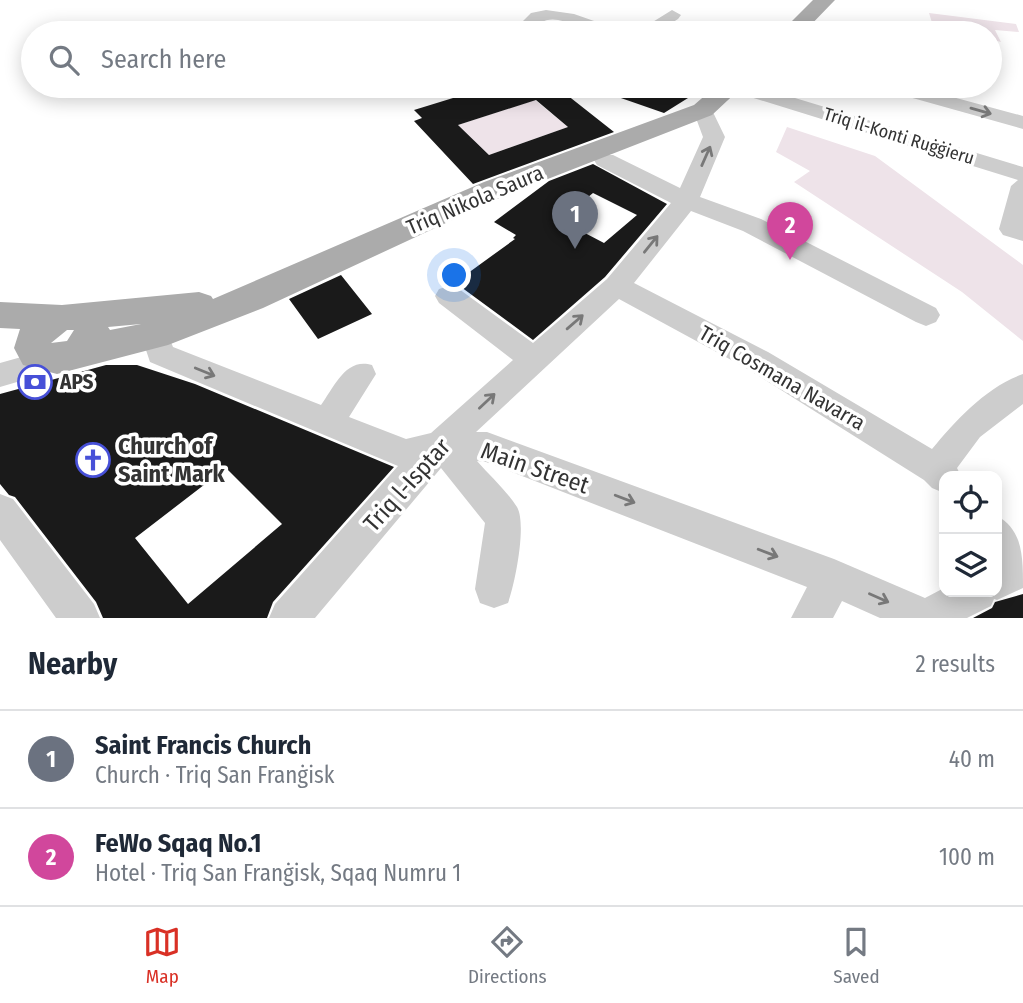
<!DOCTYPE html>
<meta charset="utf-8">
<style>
:root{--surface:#fff;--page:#f2f2f3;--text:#1f2937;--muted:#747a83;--line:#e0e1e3;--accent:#d93025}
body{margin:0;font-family:"Fira Sans Condensed",sans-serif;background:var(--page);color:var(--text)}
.controls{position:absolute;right:21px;bottom:21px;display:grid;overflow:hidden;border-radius:14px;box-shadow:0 4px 18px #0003}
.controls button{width:63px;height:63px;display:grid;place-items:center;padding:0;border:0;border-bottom:2px solid var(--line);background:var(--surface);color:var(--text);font:35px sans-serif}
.you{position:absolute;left:455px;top:276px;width:24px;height:24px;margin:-18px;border:5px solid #fff;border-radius:50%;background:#1a73e8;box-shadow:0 0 0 10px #1a73e833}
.badge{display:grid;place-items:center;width:46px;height:46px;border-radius:50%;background:var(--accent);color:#fff;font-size:23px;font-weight:700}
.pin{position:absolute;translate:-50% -58px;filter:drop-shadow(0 2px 4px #0008)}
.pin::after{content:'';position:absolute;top:37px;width:24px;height:21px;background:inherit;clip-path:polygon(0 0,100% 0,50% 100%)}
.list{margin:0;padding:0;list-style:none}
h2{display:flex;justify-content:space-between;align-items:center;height:91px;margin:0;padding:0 28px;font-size:30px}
h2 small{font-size:23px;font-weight:400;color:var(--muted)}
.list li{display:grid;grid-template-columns:46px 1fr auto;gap:21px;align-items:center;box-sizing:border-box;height:98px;padding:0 28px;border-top:2px solid var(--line)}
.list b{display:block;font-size:26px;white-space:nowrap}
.list p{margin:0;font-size:23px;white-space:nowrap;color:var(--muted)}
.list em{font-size:23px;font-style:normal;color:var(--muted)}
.icon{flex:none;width:38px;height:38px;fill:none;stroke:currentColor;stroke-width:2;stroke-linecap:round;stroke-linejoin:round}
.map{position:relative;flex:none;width:1023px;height:618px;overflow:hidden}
.search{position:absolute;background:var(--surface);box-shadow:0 4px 18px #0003;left:21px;right:21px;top:21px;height:77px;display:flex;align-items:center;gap:18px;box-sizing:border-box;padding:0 24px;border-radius:38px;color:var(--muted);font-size:26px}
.sheet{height:287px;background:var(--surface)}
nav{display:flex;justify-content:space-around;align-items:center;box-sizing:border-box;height:98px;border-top:2px solid var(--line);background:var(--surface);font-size:19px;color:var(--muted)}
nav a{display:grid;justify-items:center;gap:4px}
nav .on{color:var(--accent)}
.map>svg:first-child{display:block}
.green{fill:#eee3e9}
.building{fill:#1a1a1a;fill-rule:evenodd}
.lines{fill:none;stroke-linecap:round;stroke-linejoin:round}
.minor{fill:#cdcdcd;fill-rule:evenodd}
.major{fill:#ababab;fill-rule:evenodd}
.oneway{stroke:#787878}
.labels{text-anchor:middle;stroke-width:7;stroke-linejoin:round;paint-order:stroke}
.far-street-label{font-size:18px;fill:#333;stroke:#fff}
.street-label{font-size:21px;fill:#333;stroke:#fff}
.poi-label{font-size:21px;font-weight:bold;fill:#333;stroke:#fff;text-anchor:start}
.near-poi-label{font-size:24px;font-weight:bold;fill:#333;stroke:#fff;text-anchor:start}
.near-street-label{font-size:24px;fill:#333;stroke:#fff}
</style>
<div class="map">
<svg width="1023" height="618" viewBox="0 0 1023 618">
<rect width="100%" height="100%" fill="#fff"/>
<path class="green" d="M 929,13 L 1016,24 L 1019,32 L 995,30 L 1001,42 L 990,39 L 990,33 L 957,33 L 934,29 Z
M 535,100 L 568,127 L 489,155 L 458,125 Z
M 787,127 L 875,156 L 1023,265 L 1023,341 L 962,292 L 794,182 L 810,171 L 776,152 Z"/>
<path class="building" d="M 492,86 L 566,86 L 567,90 L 562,91 L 614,132 L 473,184 L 414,121 L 422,118 L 414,110 ZM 536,100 L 568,127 L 489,155 L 458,125 Z
M 595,86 L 675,86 L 696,93 L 664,113 L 595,89 Z
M 593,164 L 667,204 L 605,277 L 533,340 L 461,287 L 453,284 L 515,239 L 513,238 L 516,235 L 494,222 L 549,181 ZM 593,193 L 637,215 L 604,243 L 560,220 Z
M 341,275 L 372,314 L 318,339 L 289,299 Z
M 106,365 L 137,365 L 195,384 L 394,467 L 273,602 L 267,618 L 103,618 L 96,602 L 15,497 L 9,495 L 0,484 L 0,394 ZM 226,468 L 282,524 L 188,604 L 135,538 Z
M 1023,594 L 1023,618 L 973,618 L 992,608 L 995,602 Z"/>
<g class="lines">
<path class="minor" d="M 546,10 L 574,14 L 617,29 L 620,33 C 613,33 604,34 596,33 C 578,30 558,12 540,23 L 548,33 L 530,33 L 521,23 L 531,13 Z
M 672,10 L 681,15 L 678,19 L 656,33 L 635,33 Z
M 693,86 L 755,86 L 1023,167 L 1023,241 L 1003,235 L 999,229 L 1011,186 L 1018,180 L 731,91 L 729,97 C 718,100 700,95 693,86 Z
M 881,86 L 912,86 L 1023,116 L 1023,129 L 884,90 Z
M 703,104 L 710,106 L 725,137 L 700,197 L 761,219 L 936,308 L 940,315 L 936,322 L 926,326 L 916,322 L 743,231 L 691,211 L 634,283 L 768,352 L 932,449 C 956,420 986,387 1023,374 L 1023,404 L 980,437 L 957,468 L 961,476 L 944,476 L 944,493 L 932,488 L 924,480 L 746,368 L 619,299 L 476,432 L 487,432 L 834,559 L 925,598 L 944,588 L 944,592 L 997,592 L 997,516 C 1023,530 1023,557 1023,588 L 997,600 L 994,599 L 991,606 L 967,618 L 880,618 L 842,601 L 833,618 L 791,618 L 807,587 L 486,462 L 477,461 C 490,476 506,490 517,507 C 527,524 515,584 508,603 L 494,608 L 480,603 L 475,589 L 485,523 L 441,468 L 315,618 L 269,618 L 275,604 L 398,466 L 150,362 L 141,335 L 145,327 L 155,324 L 165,327 L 173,347 L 321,405 C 334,387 346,357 372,365 L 376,374 L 349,417 L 406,439 L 431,433 L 513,360 L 439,303 L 435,296 L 439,289 L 449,286 L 459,289 L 533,343 L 607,279 L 671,203 L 597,165 L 594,160 L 597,155 L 613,155 L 680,188 L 703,137 L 693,110 L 696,106 Z
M 57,347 L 68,351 L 72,359 L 68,367 L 0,387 L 0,363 Z
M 0,494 L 13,499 L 94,604 L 100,618 L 56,618 L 0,540 Z"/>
<path class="major" d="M 813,0 L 835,0 L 803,33 L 780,33 Z
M 716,86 L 743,86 L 712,115 L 504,196 L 263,308 L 168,345 L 57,374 L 23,365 L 14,348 L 20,329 L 0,328 L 0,302 L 62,305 L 199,292 L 211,296 L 213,299 L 484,182 L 694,105 ZM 141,324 L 110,330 L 108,327 ZM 67,330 L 74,330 L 67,341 L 51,343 Z"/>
</g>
<defs><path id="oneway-shaft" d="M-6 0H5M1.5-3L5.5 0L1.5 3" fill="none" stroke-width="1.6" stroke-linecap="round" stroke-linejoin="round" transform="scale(1.75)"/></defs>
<g class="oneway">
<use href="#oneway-shaft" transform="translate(981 111) rotate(16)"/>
<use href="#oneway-shaft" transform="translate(706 156) rotate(-66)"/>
<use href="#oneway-shaft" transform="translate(651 244) rotate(-51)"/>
<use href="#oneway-shaft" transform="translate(575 322) rotate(-41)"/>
<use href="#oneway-shaft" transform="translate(205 372) rotate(22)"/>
<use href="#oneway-shaft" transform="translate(487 401) rotate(-43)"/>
<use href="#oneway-shaft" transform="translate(625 499) rotate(21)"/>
<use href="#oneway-shaft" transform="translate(768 553) rotate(21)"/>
<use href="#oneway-shaft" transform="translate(879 598) rotate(24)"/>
</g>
<defs>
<g id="bank-ring" transform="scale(1.75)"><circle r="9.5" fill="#fff" stroke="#4750d8" stroke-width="1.5"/><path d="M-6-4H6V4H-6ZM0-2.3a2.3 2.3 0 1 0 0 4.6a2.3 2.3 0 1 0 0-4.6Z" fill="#4750d8"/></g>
<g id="church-ring" transform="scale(1.75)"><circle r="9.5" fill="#fff" stroke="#4750d8" stroke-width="1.5"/><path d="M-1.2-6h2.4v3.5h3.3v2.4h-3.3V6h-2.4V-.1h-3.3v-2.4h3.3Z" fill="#4750d8"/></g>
</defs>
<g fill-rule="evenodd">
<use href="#bank-ring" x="35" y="382"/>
<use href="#church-ring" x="93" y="460"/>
</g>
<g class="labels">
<g class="far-street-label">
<text transform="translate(899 136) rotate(17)" y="6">Triq il-Konti Ruġġieru</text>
</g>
<g class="street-label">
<text transform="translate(475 200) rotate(-23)" y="7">Triq Nikola Saura</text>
<text transform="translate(782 378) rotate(30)" y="7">Triq Cosmana Navarra</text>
</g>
<g class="poi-label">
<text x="60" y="389">APS</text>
</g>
<g class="near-poi-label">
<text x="118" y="454">Church of<tspan x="118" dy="28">Saint Mark</tspan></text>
</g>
<g class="near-street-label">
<text transform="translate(535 468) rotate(19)" y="8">Main Street</text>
<text transform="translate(407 485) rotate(-48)" y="8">Triq l-Isptar</text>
</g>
</g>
</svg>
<div class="controls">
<button><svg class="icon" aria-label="locate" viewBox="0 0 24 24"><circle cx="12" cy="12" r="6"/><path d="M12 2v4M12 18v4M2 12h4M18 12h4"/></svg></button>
<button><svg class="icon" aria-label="layers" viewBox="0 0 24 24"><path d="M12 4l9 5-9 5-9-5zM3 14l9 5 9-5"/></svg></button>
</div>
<div class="you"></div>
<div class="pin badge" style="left:575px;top:249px;background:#6b7280">1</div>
<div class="pin badge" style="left:790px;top:260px;background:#d1479c">2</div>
<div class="search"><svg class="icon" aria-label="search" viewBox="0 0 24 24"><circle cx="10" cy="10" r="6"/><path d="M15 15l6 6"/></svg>Search here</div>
</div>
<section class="sheet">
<h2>Nearby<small>2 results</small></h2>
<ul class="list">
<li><span class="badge" style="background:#6b7280">1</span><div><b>Saint Francis Church</b><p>Church · Triq San Franġisk</p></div><em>40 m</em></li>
<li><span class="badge" style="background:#d1479c">2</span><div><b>FeWo Sqaq No.1</b><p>Hotel · Triq San Franġisk, Sqaq Numru 1</p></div><em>100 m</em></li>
</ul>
</section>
<nav>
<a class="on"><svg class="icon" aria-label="map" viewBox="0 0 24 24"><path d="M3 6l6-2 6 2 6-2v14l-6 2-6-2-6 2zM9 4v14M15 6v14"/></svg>Map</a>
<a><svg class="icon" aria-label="directions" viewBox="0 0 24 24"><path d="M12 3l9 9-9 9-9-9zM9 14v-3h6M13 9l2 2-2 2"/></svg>Directions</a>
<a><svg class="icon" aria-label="saved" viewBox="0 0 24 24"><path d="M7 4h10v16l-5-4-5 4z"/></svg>Saved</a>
</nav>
